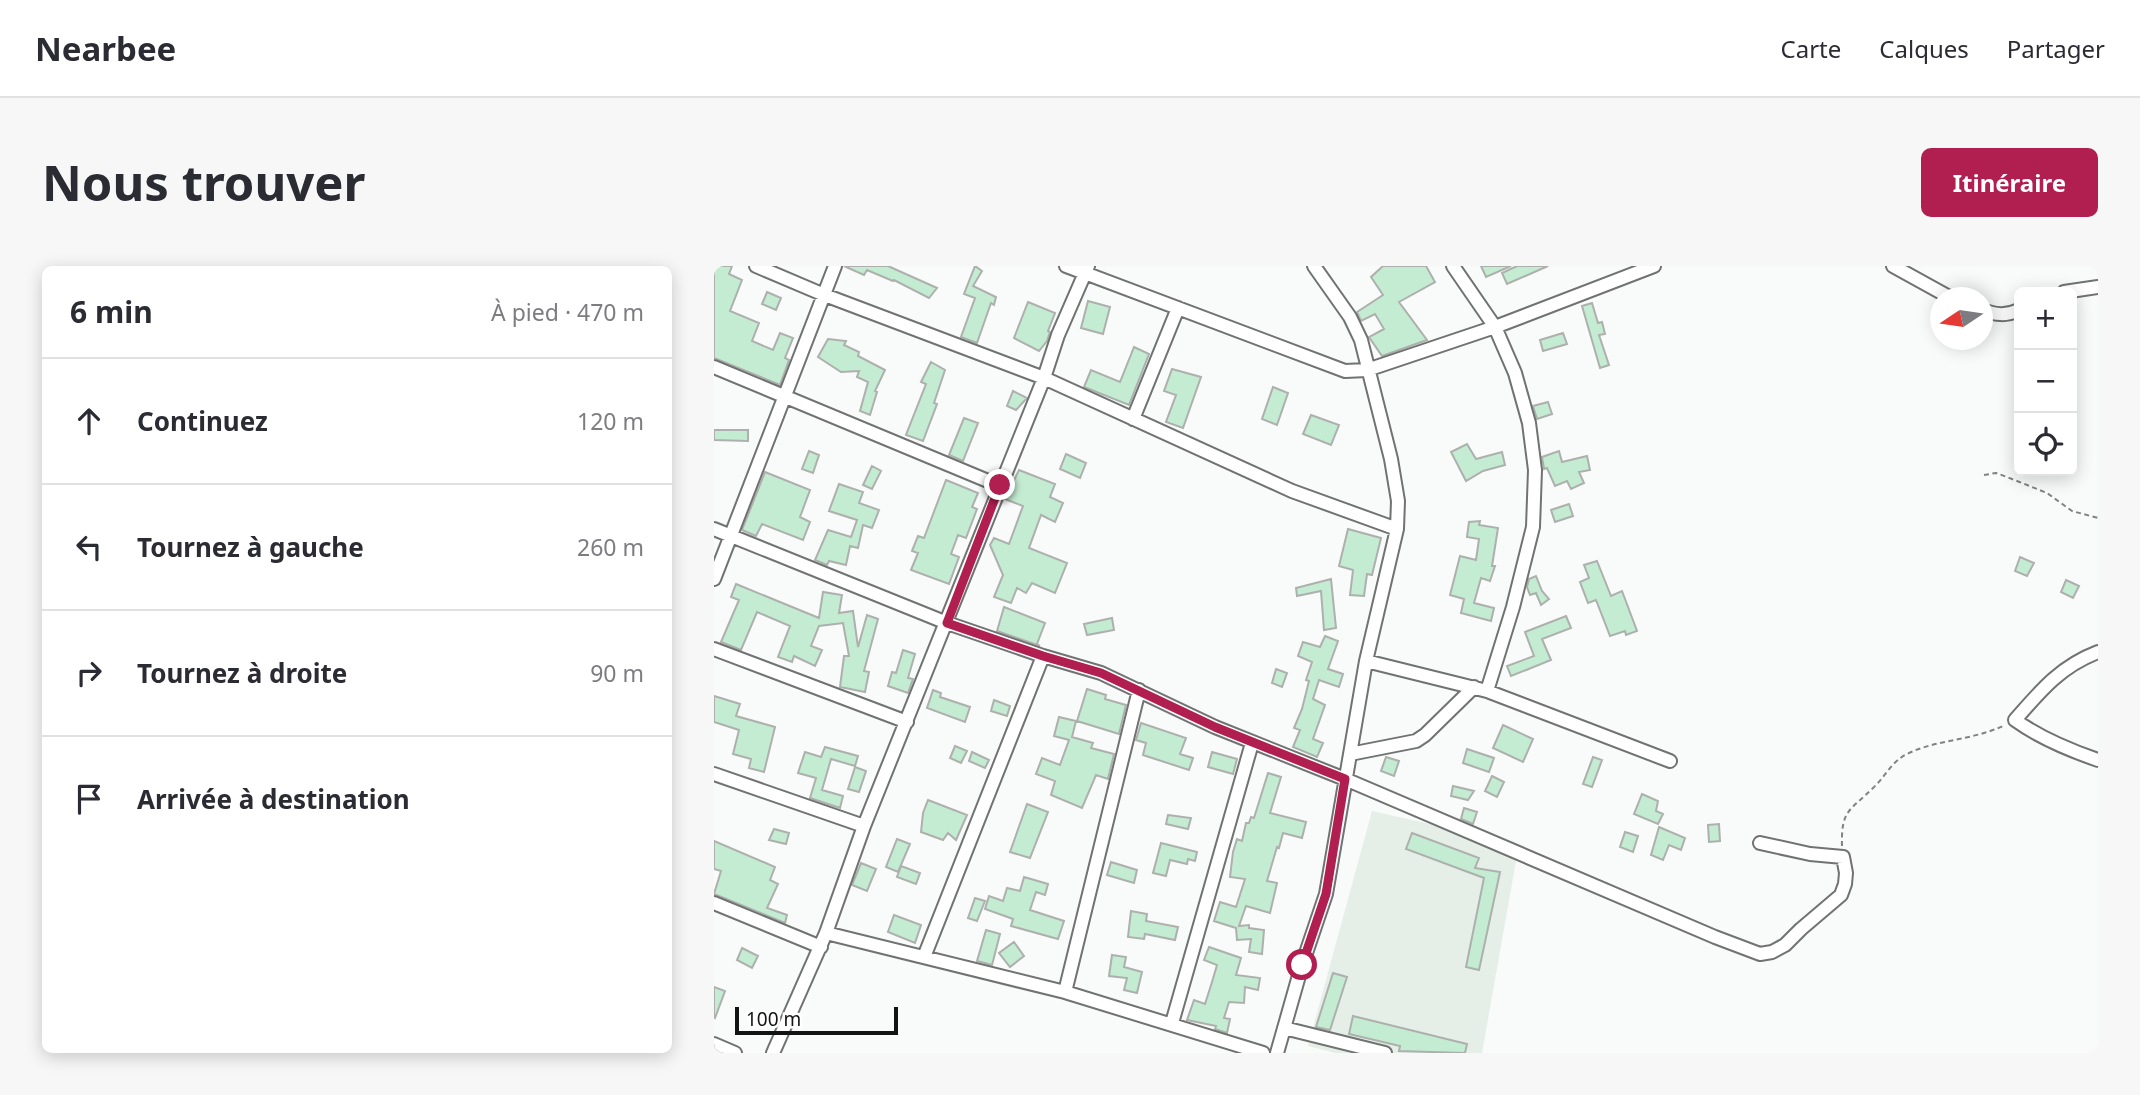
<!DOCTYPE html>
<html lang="fr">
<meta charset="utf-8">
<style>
:root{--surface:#fff;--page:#f7f7f7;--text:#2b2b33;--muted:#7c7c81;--line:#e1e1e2;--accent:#b01f4f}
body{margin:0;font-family:"Noto Sans",sans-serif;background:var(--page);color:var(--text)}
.controls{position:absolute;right:21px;top:21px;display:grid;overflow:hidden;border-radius:10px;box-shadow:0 4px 18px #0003}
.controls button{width:63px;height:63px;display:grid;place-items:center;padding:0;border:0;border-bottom:2px solid var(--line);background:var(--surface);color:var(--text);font:35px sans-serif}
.compass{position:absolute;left:1216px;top:21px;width:63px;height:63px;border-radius:50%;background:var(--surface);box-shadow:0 4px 18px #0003;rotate:257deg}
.scale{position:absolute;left:21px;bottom:18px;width:163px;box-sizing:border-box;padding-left:7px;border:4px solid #121312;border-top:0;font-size:19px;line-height:24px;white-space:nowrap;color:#121312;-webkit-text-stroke:5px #fff;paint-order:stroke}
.stop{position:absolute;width:21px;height:21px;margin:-16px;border:5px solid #b01f4f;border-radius:50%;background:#fff}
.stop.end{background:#b01f4f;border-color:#fff;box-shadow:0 2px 7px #0008}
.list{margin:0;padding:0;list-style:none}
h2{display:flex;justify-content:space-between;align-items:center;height:91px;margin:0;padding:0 28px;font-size:30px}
h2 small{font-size:23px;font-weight:400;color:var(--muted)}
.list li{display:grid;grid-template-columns:46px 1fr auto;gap:21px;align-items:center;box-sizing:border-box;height:126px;padding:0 28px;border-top:2px solid var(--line)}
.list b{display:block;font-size:26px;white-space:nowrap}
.list em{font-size:23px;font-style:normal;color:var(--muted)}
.icon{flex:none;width:38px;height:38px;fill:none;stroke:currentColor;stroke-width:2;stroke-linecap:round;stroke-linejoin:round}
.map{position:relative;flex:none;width:1384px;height:787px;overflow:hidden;border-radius:10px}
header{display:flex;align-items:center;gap:42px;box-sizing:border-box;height:98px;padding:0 35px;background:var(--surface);border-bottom:2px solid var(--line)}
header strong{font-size:33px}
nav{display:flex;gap:38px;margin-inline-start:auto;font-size:24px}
.intro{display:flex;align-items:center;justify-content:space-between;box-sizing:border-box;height:168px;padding:0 42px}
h1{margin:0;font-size:49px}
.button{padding:18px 32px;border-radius:10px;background:var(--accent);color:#fff;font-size:24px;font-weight:700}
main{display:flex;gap:42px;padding:0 42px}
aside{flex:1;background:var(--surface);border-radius:10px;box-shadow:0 4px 18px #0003}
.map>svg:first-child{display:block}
.built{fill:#e5efe8}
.building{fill:#c4ecd2;stroke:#adb0ad;stroke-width:2}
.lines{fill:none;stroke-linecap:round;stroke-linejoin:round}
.street-casing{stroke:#707371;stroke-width:16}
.path{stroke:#818381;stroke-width:2;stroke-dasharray:5 3.5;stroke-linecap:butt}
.street{stroke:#fff;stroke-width:12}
.route{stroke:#b01f4f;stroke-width:9}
</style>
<header>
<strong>Nearbee</strong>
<nav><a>Carte</a><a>Calques</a><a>Partager</a></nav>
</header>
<div class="intro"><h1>Nous trouver</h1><a class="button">Itinéraire</a></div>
<main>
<aside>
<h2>6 min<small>À pied · 470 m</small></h2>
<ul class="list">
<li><svg class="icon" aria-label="ahead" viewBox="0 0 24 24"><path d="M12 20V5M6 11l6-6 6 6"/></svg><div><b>Continuez</b></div><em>120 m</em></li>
<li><svg class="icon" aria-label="left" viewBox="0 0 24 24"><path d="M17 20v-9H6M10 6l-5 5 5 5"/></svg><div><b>Tournez à gauche</b></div><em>260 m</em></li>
<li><svg class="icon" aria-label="right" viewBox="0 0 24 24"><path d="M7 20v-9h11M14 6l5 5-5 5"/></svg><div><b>Tournez à droite</b></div><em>90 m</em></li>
<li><svg class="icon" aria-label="arrive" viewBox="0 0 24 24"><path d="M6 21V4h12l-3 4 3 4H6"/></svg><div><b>Arrivée à destination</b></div></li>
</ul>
</aside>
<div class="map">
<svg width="1384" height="787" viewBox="0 0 1384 787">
<rect width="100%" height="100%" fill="#f8fbf9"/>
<path class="built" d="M 658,545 L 805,578 L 768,787 L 621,787 L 594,780 Z"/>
<path class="building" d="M 0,0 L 18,0 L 15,8 L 28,14 L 16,45 L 45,57 L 38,75 L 59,84 L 66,67 L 79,72 L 71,92 L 75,94 L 66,119 L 0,92 Z
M 130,0 L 174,0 L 223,22 L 215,32 L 180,14 L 179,15 L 153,4 L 150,9 Z
M 261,0 L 268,5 L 259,20 L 282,31 L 280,39 L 277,37 L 263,77 L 247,71 L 261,32 L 250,28 Z
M 669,0 L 712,0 L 721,16 L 685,36 L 713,74 L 668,90 L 655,71 L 670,63 L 661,48 L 647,55 L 643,46 L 669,29 L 657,11 Z
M 767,0 L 797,0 L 772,11 Z
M 803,0 L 834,0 L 793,18 L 788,7 Z
M 53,26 L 67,32 L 62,44 L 48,38 Z
M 374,35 L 396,41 L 389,68 L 367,62 Z
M 314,36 L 341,47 L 334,65 L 336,66 L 333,75 L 325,85 L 300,72 Z
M 878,37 L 884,57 L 888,56 L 891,68 L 885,69 L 895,99 L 886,102 L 868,40 Z
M 849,67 L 853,78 L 829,85 L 826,74 Z
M 114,73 L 132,75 L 130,79 L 145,86 L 144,90 L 171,104 L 161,125 L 163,126 L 156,149 L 146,145 L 154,116 L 143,111 L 145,105 L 127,106 L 104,91 Z
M 420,81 L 435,88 L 415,139 L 370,121 L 377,104 L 406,116 Z
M 217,96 L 231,104 L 220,137 L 223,138 L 209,175 L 192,169 L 212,118 L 207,116 Z
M 458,103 L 487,111 L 469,162 L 452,156 L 462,129 L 450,125 Z
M 559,121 L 574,127 L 563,159 L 548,153 Z
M 299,125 L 313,132 L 302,144 L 293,140 Z
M 834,136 L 838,148 L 823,153 L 819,140 Z
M 597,149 L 625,159 L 617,179 L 589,168 Z
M 250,152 L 264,157 L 249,195 L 235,189 Z
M 0,164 L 34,164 L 34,175 L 0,174 Z
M 753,178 L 762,193 L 788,186 L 791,199 L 769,205 L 752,215 L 737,186 Z
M 95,185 L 105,189 L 99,207 L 88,203 Z
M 845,185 L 848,196 L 873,190 L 876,204 L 865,206 L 870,217 L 857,223 L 853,215 L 841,220 L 833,202 L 830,203 L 828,191 Z
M 352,188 L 372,197 L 366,212 L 346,203 Z
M 158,200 L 167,205 L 158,223 L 149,219 Z
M 305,204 L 341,218 L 336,231 L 349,237 L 341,256 L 327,249 L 315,282 L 353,297 L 341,327 L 318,317 L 312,327 L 303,322 L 297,337 L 280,331 L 289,309 L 276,279 L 280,272 L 295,278 L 309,240 L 291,233 Z
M 51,206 L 96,224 L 86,251 L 96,256 L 89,274 L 48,258 L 42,270 L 28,264 Z
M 232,214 L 264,227 L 258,241 L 263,243 L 252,272 L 244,269 L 237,288 L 245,291 L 235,318 L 197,304 L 204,287 L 198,285 L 204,270 L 210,272 Z
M 125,218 L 149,226 L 145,237 L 165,244 L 158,262 L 149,259 L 144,282 L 136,280 L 132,299 L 115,295 L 113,299 L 101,294 L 114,264 L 137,271 L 143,254 L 115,245 Z
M 855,238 L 859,250 L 841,256 L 837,244 Z
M 766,255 L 765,259 L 784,262 L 778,300 L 781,300 L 776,315 L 767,312 L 760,337 L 780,342 L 777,355 L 747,347 L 750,333 L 736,329 L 746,290 L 762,294 L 765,273 L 753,271 L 755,256 Z
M 634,263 L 667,272 L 658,309 L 653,308 L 650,330 L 636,329 L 639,304 L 625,300 Z
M 1306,291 L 1320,297 L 1313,310 L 1301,305 Z
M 883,295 L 897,330 L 908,325 L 923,365 L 912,369 L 911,365 L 896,370 L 882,334 L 874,337 L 866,316 L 875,312 L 870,299 Z
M 822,310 L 828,325 L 835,333 L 827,339 L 822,327 L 816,329 L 813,321 L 815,313 Z
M 617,313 L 622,362 L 610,364 L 607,325 L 583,330 L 582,322 Z
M 1352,314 L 1365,320 L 1359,332 L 1347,326 Z
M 22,318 L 105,352 L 109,326 L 128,329 L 125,347 L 139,345 L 144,381 L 153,349 L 164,353 L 150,405 L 155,406 L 151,426 L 126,421 L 130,390 L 135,390 L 129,357 L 105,360 L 97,380 L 108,384 L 101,400 L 80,390 L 78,396 L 64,391 L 76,360 L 43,346 L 27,384 L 7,376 L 25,334 L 17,331 Z
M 290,341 L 331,357 L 323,378 L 326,380 L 283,365 Z
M 852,350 L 857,362 L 828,373 L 837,394 L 797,410 L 793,400 L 820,390 L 811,366 Z
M 398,352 L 400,364 L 373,369 L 370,358 Z
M 611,370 L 624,375 L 614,403 L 629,408 L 625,421 L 605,414 L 599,433 L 611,439 L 599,473 L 609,477 L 603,491 L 579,481 L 586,464 L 580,462 L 588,443 L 595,415 L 592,414 L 598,396 L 584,390 L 589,376 L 606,381 Z
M 189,384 L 201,388 L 194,412 L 199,413 L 194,427 L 174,420 L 178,406 L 182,407 Z
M 562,403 L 573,407 L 568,421 L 558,417 Z
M 373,423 L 392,429 L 391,433 L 412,439 L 405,468 L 363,455 Z
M 219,424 L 227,427 L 226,431 L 256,441 L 251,456 L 213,442 Z
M 0,430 L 26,438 L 22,450 L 61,461 L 50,506 L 35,502 L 37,493 L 19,488 L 25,464 L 0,456 Z
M 280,434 L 296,440 L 293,450 L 277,445 Z
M 345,451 L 362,455 L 358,471 L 379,477 L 377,482 L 400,488 L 394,513 L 382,509 L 368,542 L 337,529 L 341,515 L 322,508 L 328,492 L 346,499 L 355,474 L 340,470 Z
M 427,457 L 472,472 L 466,488 L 479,492 L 475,504 L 429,489 L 432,477 L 422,474 Z
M 789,459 L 819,473 L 809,496 L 779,482 Z
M 241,480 L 253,485 L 247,497 L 236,492 Z
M 111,481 L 144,490 L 141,500 L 117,493 L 108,524 L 129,530 L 126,542 L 96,532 L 102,512 L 84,507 L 91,486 L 107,491 Z
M 753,483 L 780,492 L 775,506 L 749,497 Z
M 258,486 L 275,494 L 271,502 L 255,495 Z
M 498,486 L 523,493 L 519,508 L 494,501 Z
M 672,491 L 685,495 L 680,510 L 667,505 Z
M 879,491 L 888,494 L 878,521 L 869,518 Z
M 141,501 L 152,505 L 145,526 L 134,523 Z
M 554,507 L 567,511 L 556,547 L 592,556 L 588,572 L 569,567 L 565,582 L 563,581 L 553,615 L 563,617 L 556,647 L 532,640 L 525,660 L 535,659 L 535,662 L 550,664 L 548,688 L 535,686 L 537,673 L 523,674 L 522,662 L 500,655 L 506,636 L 522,641 L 531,613 L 516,611 L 519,586 L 523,573 L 528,575 L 532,557 L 535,557 L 537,551 L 540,552 Z
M 778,510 L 790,516 L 783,531 L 771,525 Z
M 739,520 L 760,525 L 754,534 L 737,530 Z
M 928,528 L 944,535 L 942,545 L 949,548 L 944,558 L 920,548 Z
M 214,534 L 253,549 L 242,574 L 234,567 L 229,574 L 207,566 L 209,547 Z
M 313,538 L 334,546 L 316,592 L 296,586 Z
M 750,542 L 763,546 L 759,558 L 747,553 Z
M 454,549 L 477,552 L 474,563 L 452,558 Z
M 1005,558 L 1006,575 L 995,576 L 994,559 Z
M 945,561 L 971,572 L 967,584 L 955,579 L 949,594 L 937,589 Z
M 60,563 L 75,567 L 72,578 L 55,574 Z
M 911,566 L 924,570 L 919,586 L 906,581 Z
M 698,567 L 765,592 L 761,602 L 786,606 L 765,704 L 752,701 L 770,612 L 692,583 Z
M 183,573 L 196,578 L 184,606 L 172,601 Z
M 0,575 L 61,601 L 56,614 L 64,618 L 53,642 L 73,649 L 71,657 L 0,628 L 7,605 L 0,603 Z
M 447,577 L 483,586 L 481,595 L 474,593 L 473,598 L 456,594 L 452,610 L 439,607 Z
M 397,596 L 423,604 L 420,617 L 393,609 Z
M 147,597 L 162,603 L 153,625 L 138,619 Z
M 187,600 L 206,607 L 202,618 L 183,611 Z
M 310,611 L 334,618 L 331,629 L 322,626 L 316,644 L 350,655 L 344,673 L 297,660 L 299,653 L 271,643 L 275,630 L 289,635 L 293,622 L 306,625 Z
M 261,632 L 271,635 L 263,655 L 254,652 Z
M 417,645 L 433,648 L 432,655 L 464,661 L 461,674 L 431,668 L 430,673 L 414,671 Z
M 180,649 L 207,659 L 201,677 L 174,666 Z
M 272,664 L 286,668 L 278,699 L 263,695 Z
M 300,676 L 310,690 L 296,701 L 285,687 Z
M 495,681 L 527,692 L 522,709 L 546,712 L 544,724 L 531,721 L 530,737 L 515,736 L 510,752 L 516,753 L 513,767 L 501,763 L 502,760 L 473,754 L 480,734 L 491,738 L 498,716 L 503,699 L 490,694 Z
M 28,682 L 44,690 L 38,702 L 23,694 Z
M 398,689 L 412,691 L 410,701 L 428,706 L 423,727 L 410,724 L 413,712 L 395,710 Z
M 619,707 L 633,711 L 616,764 L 602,761 Z
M 0,721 L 11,725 L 1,752 L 0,751 Z
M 639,750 L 753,778 L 751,787 L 685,785 L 686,780 L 635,768 Z"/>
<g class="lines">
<g class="street-casing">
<path id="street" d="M 42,0 L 108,28 L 330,112 L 578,225 L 683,263
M 352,0 L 631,105 L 653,104 L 781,61 L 940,0
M 739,0 L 781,61 L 801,107 L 815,157 L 821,204 L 819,261 L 799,341 L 773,425
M 1179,0 L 1237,32
M 1350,26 L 1384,21
M 1268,44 C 1282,49 1292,50 1305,44
M 0,101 L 286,220
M 419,153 L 464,42
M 0,263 L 233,357 L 329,390 L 387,407 L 501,461 L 631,513 L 1001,671 L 1046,688 L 1058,686 L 1071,679 L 1087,663 L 1127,629 L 1131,618 L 1132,607 L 1129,591 L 1096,588 L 1046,577
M 0,313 L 121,0
M 0,383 L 193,456
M 1384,386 C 1347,400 1327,424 1301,454 C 1326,472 1355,484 1384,494
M 652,395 L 773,425 L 956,495
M 636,488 L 702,475 L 711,469 L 760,421
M 0,508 L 150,560
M 0,637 L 107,681
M 112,667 L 351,726 L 549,787
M 210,691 L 329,390
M 351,726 L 425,424
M 458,757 L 538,477
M 570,762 L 671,787
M 0,778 L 21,787
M 59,787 L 112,667 L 150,560 L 330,112 L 344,69 L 374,0
M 563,787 L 588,699 L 612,628 L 652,395 L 683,263 L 684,235 L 677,193 L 647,74 L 636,51 L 600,0"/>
</g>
<path class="path" d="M 1270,209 L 1282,207 L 1293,211 L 1333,227 L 1358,245 L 1384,252
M 1128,580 C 1127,543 1136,545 1159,522 C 1171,511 1177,496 1193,488 C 1223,473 1258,475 1291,459"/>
<use href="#street" class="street"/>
</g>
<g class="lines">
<path class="route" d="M 286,219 L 233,357 L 329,390 L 387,407 L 501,461 L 631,513 L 612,628 L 588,699"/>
</g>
</svg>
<div class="controls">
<button>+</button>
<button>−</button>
<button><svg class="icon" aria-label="locate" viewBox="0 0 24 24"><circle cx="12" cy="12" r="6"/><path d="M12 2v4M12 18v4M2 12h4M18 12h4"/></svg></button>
</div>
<svg class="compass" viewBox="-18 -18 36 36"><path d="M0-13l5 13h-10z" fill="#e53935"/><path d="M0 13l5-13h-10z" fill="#7c7c81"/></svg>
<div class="scale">100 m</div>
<div class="stop" style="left:588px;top:699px"></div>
<div class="stop end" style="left:286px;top:219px"></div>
</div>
</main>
